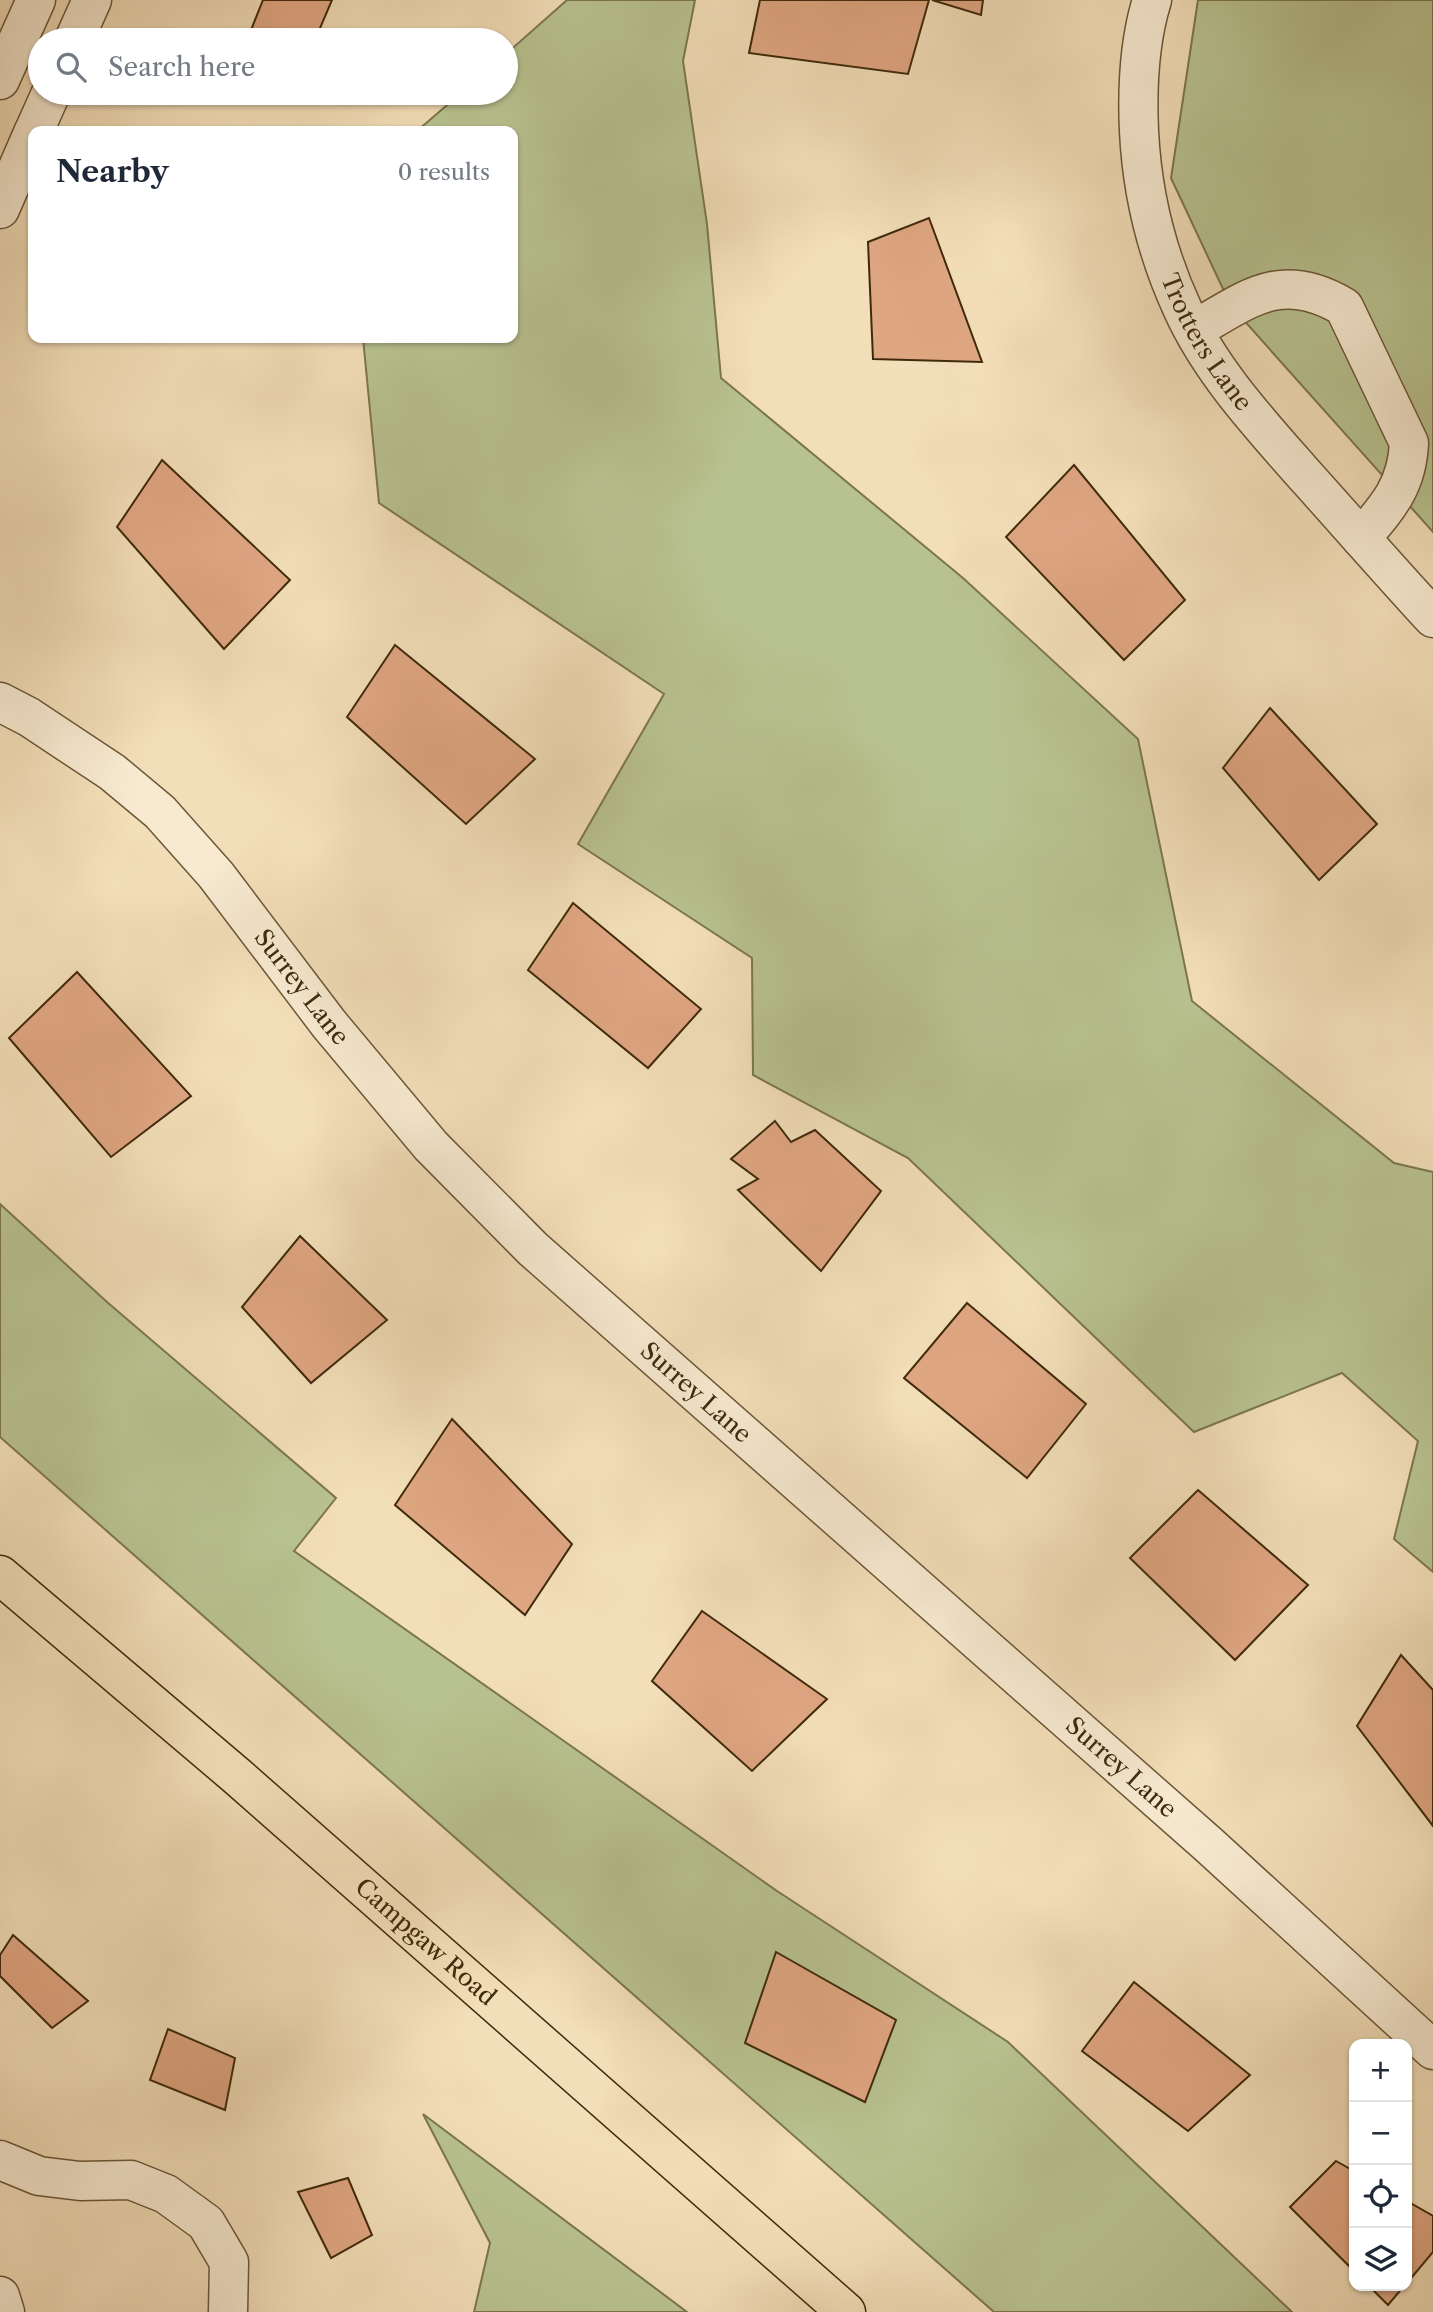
<!DOCTYPE html>
<meta charset="utf-8">
<style>
:root{--surface:#fff;--page:#f6f6f7;--text:#1f2937;--muted:#747a83;--line:#e0e1e3}
body{margin:0;font-family:"Libre Caslon Text",serif;background:var(--page);color:var(--text)}
.controls{position:absolute;right:21px;bottom:21px;display:grid;overflow:hidden;border-radius:14px;box-shadow:0 2px 5px #0004}
.controls button{width:63px;height:63px;display:grid;place-items:center;padding:0;border:0;border-bottom:2px solid var(--line);background:var(--surface);color:var(--text);font:35px sans-serif}
.list{margin:0;padding:0;list-style:none}
h2{display:flex;justify-content:space-between;align-items:center;height:91px;margin:0;padding:0 28px;font-size:30px}
h2 small{font-size:23px;font-weight:400;color:var(--muted)}
.icon{flex:none;width:38px;height:38px;fill:none;stroke:currentColor;stroke-width:2;stroke-linecap:round;stroke-linejoin:round}
.map{position:relative;flex:none;width:1433px;height:2312px;overflow:hidden}
.search{position:absolute;background:var(--surface);box-shadow:0 2px 5px #0004;left:28px;top:28px;width:490px;height:77px;display:flex;align-items:center;gap:18px;box-sizing:border-box;padding:0 24px;border-radius:38px;color:var(--muted);font-size:26px}
.panel{position:absolute;background:var(--surface);box-shadow:0 2px 5px #0004;left:28px;top:126px;width:490px;height:217px;border-radius:14px}
.map>svg:first-child{display:block}
.green{fill:#b8c290;stroke:#7c764e;stroke-width:2}
.building{fill:#dfa682;stroke:#3f2a0c;stroke-width:2}
.lines{fill:none;stroke-linecap:round;stroke-linejoin:round}
.minor-casing{stroke:#6c5737;stroke-width:41}
.major-casing{stroke:#3f2a0c;stroke-width:41}
.minor{stroke:#f7ead1;stroke-width:38}
.major{stroke:#f2deb8;stroke-width:38}
.labels{text-anchor:middle;stroke-width:6;stroke-linejoin:round;paint-order:stroke}
.street-label{font-size:24px;fill:#3f2a0c;stroke:#f7ead1}
</style>
<div class="map">
<svg width="1433" height="2312" viewBox="0 0 1433 2312">
<rect width="100%" height="100%" fill="#f2deb8"/>
<filter id="stains"><feTurbulence type="fractalNoise" baseFrequency=".00286" numOctaves="4"/><feColorMatrix values="0 0 0 0 .2 0 0 0 0 .09 0 0 0 0 .02 0 0 0 .5 -.17"/></filter>
<radialGradient id="worn" r=".72"><stop offset=".6" stop-color="#630" stop-opacity="0"/><stop offset="1" stop-color="#630" stop-opacity=".3"/></radialGradient>
<path class="green" d="M 567,0 L 695,0 L 683,61 L 707,224 L 721,378 L 963,578 L 1138,739 L 1192,1001 L 1394,1163 L 1433,1172 L 1433,1572 L 1394,1539 L 1418,1441 L 1342,1373 L 1194,1432 L 908,1158 L 753,1075 L 752,958 L 578,844 L 664,694 L 379,503 L 363,338 L 513,338 L 513,131 L 417,131 L 461,93 L 506,93 L 506,54 Z
M 1198,0 L 1433,0 L 1433,532 L 1231,306 L 1171,178 Z
M 0,1204 L 107,1302 L 336,1498 L 294,1551 L 777,1891 L 1008,2042 L 1292,2312 L 994,2312 L 0,1437 Z
M 423,2114 L 687,2312 L 474,2312 L 490,2243 Z"/>
<path class="building" d="M 263,0 L 332,0 L 315,40 L 247,40 Z
M 760,0 L 929,0 L 908,74 L 749,53 Z
M 932,0 L 983,0 L 981,15 Z
M 929,218 L 982,362 L 873,359 L 868,242 Z
M 162,460 L 290,580 L 224,649 L 117,527 Z
M 1074,465 L 1185,600 L 1124,660 L 1006,537 Z
M 395,645 L 535,759 L 466,824 L 347,717 Z
M 1270,708 L 1377,824 L 1319,880 L 1223,768 Z
M 573,903 L 701,1009 L 648,1068 L 528,970 Z
M 77,972 L 191,1096 L 111,1157 L 9,1038 Z
M 775,1121 L 791,1142 L 815,1130 L 881,1191 L 821,1271 L 738,1190 L 758,1179 L 731,1159 Z
M 300,1236 L 387,1320 L 311,1383 L 242,1307 Z
M 967,1303 L 1086,1404 L 1027,1478 L 904,1378 Z
M 452,1419 L 572,1544 L 525,1615 L 395,1505 Z
M 1198,1490 L 1308,1585 L 1235,1660 L 1130,1558 Z
M 702,1611 L 827,1699 L 752,1771 L 652,1681 Z
M 1401,1655 L 1433,1690 L 1433,1826 L 1357,1726 Z
M 13,1935 L 88,2001 L 52,2028 L 0,1976 L 0,1955 Z
M 776,1952 L 896,2020 L 865,2102 L 745,2043 Z
M 1134,1982 L 1250,2075 L 1188,2131 L 1082,2051 Z
M 168,2029 L 235,2058 L 225,2110 L 150,2080 Z
M 1336,2161 L 1354,2171 L 1354,2271 L 1290,2207 Z
M 348,2178 L 372,2235 L 331,2258 L 298,2192 Z
M 1407,2201 L 1433,2216 L 1433,2252 L 1407,2283 Z
M 1369,2286 L 1404,2286 L 1388,2305 Z"/>
<g class="lines">
<g class="minor-casing">
<g id="minor">
<path id="s1" d="M 1152,0 C 1139,42 1137,87 1139,131 C 1142,193 1157,254 1183,310 C 1211,371 1258,422 1302,472 C 1346,521 1389,570 1433,618"/>
<path d="M 74,40 L 92,0"/>
<path d="M 0,80 L 36,0"/>
<path d="M 34,131 L 51,93"/>
<path d="M 0,209 L 33,133"/>
<path d="M 1194,330 C 1249,298 1282,270 1344,307 L 1409,443 C 1407,486 1388,507 1361,538"/>
<path id="s2" d="M 0,702 L 29,717 L 112,772 L 160,812 L 216,875 L 329,1024 L 431,1146 L 533,1249 L 1209,1845 L 1433,2050"/>
<path d="M 0,2160 L 39,2176 L 80,2181 L 131,2180 L 166,2194 L 206,2223 L 229,2262 L 228,2312"/>
<path d="M 0,2296 L 5,2312"/>
</g>
</g>
<g class="major-casing">
<g id="major">
<path id="s3" d="M 0,1575 L 238,1777 L 846,2312"/>
</g>
</g>
<use href="#minor" class="minor"/>
<use href="#major" class="major"/>
</g>
<g class="labels">
<g class="street-label">
<text dy="8" stroke="none"><textPath href="#s1" startOffset="357">Trotters Lane</textPath></text>
<text dy="8" stroke="none"><textPath href="#s2" startOffset="420">Surrey Lane</textPath></text>
<text dy="8" stroke="none"><textPath href="#s2" startOffset="987">Surrey Lane</textPath></text>
<text dy="8" stroke="none"><textPath href="#s2" startOffset="1554">Surrey Lane</textPath></text>
<text dy="8" stroke="none"><textPath href="#s3" startOffset="562">Campgaw Road</textPath></text>
</g>
</g>
<rect width="100%" height="100%" filter="url(#stains)"/>
<rect width="100%" height="100%" fill="url(#worn)"/>
</svg>
<div class="controls">
<button>+</button>
<button>−</button>
<button><svg class="icon" aria-label="locate" viewBox="0 0 24 24"><circle cx="12" cy="12" r="6"/><path d="M12 2v4M12 18v4M2 12h4M18 12h4"/></svg></button>
<button><svg class="icon" aria-label="layers" viewBox="0 0 24 24"><path d="M12 4l9 5-9 5-9-5zM3 14l9 5 9-5"/></svg></button>
</div>
<div class="search"><svg class="icon" aria-label="search" viewBox="0 0 24 24"><circle cx="10" cy="10" r="6"/><path d="M15 15l6 6"/></svg>Search here</div>
<section class="panel">
<h2>Nearby<small>0 results</small></h2>
<ul class="list">
</ul>
</section>
</div>
